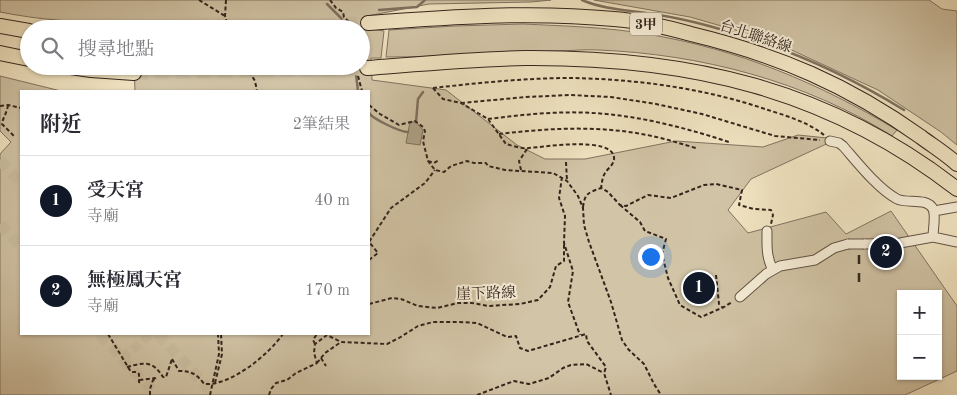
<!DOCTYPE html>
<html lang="zh-TW">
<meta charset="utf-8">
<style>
:root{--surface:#fff;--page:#f2f2f3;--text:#2b2b33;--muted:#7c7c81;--line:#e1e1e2;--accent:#111827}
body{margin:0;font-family:"Old Standard TT","Noto Serif TC",serif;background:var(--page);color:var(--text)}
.controls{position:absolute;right:15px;bottom:15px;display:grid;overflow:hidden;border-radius:0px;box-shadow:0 1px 4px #0004}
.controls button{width:45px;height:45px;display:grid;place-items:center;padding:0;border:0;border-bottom:1px solid var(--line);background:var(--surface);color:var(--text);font:25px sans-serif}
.you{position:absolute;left:650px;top:256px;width:18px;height:18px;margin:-12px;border:4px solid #fff;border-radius:50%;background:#1a73e8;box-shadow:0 0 0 8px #1a73e833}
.badge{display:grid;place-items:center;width:32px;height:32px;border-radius:50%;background:var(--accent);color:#fff;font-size:16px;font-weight:700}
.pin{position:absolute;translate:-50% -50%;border:2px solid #fff;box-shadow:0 1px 5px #0006}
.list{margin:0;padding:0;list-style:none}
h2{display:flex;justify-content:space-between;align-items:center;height:65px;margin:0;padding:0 20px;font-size:21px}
h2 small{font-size:16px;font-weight:400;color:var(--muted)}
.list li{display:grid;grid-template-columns:32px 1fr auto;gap:15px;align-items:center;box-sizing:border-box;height:90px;padding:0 20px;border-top:1px solid var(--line)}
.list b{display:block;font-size:19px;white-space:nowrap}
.list p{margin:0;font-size:16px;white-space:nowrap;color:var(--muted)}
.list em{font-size:16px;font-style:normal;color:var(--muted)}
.icon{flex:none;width:28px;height:28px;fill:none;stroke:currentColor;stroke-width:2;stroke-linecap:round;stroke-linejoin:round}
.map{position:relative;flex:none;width:957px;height:395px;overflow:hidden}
.search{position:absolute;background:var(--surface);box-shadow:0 1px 4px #0004;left:20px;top:20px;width:350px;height:55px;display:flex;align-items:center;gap:12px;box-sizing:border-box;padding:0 18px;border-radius:28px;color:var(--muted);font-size:19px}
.panel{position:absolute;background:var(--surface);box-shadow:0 1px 4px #0004;left:20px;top:90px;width:350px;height:245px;border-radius:0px}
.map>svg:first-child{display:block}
.green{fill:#d2c5a7;stroke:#827462;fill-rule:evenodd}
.water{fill:#b1a48b;stroke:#7f715f}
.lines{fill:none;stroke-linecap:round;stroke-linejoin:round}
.stream{stroke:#7f715f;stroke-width:2.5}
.minor-tunnel{stroke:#ccbfa2;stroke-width:9;stroke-dasharray:9 4.5;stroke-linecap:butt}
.major-tunnel{stroke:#ccbfa2;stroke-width:11;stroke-dasharray:11 5.5;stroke-linecap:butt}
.highway-tunnel{stroke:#ccbfa2;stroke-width:14;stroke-dasharray:14 7;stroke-linecap:butt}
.minor-casing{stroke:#635446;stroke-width:11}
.highway-casing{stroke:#33241c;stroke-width:16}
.path{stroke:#33241c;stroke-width:2;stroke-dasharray:4 2.5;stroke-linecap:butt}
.minor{stroke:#f7efd9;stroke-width:9}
.highway{stroke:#f2e6c4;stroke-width:14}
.rail{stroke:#33241c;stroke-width:2.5;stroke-dasharray:9 9;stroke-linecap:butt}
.minor-bridge-casing{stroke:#635446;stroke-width:11;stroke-linecap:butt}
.minor-bridge{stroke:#f7efd9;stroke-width:9}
.labels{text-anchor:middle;stroke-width:4;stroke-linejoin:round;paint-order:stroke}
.shield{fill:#f7efd9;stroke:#6e6155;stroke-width:1}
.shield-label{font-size:14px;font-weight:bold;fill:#33241c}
.street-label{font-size:15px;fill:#33241c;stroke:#f7efd9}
</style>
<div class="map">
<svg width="957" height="395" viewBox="0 0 957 395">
<rect width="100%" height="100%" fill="#f2e6c4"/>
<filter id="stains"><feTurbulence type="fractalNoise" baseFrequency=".004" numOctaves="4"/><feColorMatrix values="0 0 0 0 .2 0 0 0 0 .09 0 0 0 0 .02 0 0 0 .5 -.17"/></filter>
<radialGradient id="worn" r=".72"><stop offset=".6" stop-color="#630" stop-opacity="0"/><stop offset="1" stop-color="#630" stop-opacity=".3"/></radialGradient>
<path class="green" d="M 0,0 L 551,0 L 531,2 L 429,4 L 367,16 L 371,29 L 384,31 L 381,58 L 371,58 L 372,80 L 446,90 L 517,145 L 545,159 L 585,159 L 676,141 L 763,147 L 798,135 L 837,139 L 751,179 L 728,210 L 748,233 L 826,212 L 846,234 L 891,211 L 957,306 L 957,371 L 905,395 L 0,395 L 0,154 L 11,142 L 0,131 L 0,76 L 61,91 L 21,91 L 21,334 L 369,334 L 369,91 L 135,91 L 134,66 L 361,66 L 361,29 L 123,29 L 121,22 C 81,23 40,20 0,12 ZM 901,294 L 938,294 L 938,376 L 901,376 Z
M 594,0 L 929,0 L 942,9 L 957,11 L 957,145 L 941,132 L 878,90 L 770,40 L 690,17 Z
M 523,24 C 564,26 606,27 647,34 C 738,49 819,83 897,130 L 892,136 C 805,81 700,54 598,50 C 584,49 570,51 556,51 C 499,52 443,57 386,57 L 389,30 L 455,26 Z"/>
<path class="water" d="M 410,122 L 416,122 L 423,130 L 420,145 L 406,143 Z"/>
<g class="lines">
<path class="stream" d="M 582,0 C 605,10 630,10 653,14 C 672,17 691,21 709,26 C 778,44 844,73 904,110
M 327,4 L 352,29
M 379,10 L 417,7 L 425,0
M 355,66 L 358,91
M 369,113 C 373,119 400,132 408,132
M 416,122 L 418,99 L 423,92"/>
<path class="minor-tunnel" d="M 122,358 L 151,334"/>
<path class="major-tunnel" d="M 0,160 L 21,183
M 0,224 L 21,247
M 100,334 L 156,395
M 158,334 L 214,395"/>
<path class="highway-tunnel" d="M 259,29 L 368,23
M 134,73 L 367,68"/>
<g class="minor-casing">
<path id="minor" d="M 830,141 L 839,143 L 843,146 C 857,162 878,189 897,199 C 907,204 927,197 933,209 C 936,216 933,229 933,237 L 957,242
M 934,211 L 957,207
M 767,231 C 767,245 766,257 773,270
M 864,244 L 900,243 L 933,237
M 740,297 L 766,274 L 780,266 L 815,260 L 834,248 L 848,244"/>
</g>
<g class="highway-casing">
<path id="highway" d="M 368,23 C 450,17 531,11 614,19 C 640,21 666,27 691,34 C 778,55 848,85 921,137 C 933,146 946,154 957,164
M 0,26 L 29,31
M 0,53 L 29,59
M 64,66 L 91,70 L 134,73
M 367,68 C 419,64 472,59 525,58 C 687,57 827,88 957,189"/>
</g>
<path class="path" d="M 199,0 L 225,16
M 226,0 L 225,16 L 229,29
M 330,0 L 336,8 L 343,12 L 344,17 L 356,29
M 246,66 L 255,81 L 257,91
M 358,76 L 362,91
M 433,88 C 478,83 524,78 570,78 C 635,79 703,88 765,109 C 784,115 808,122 824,135
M 433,88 L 443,99 L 461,103 L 488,119 L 506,144 C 513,146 522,149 529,148 C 544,147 611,136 614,157 C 615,164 608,168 605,173 C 602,178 602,183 601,188
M 461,103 L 526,97 L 570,95 L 611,97 L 656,104 L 702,114 L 775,136 L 820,140
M 8,105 C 7,113 3,117 2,124 L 15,137
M 369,105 L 380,114 L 399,125 L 415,121 L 423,127 L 425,131 L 423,141 L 428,161 L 435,170 L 444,172 L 451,166 L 467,161 L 474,163 L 486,163 L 488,166 L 505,170 L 553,173 L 567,181 L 578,196 L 583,208 L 584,225 L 589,242 L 611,302 L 622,340 L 628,349 L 644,364 L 654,384 L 661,395
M 0,106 L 8,105 L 21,108
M 488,119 C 527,114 567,110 606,114 C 648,118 689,129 729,142
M 499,134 C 550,128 601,125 652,136 C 667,139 681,144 696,148
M 428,161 L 434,163 L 439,160
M 566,162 L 567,181
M 521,170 L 519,161 L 527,149
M 562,177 L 559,198 L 565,216 L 564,243 L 573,271 L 568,302 L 580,335
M 620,205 L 640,222 L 645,231 L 666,239 L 662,254 L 668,278 L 680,305 L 701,317 L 724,307 L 732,302
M 583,207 C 585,193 588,193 601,188 L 608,192 L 620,205 L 626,206 L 648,195 L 671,198 L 704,185 L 716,184 L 742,190 L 739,205 L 754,209 L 771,210 L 773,215 L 771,224
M 369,260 L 378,253 L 369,242 L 391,208 L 425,183 L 435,170
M 716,275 L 719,304 L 722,307
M 369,304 L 392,298 L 401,299 L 418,306 L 437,308 L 458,303 L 472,303 L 488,306 L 520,304 L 538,300 L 550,287 L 556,266 L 564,261 L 564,243
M 108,334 L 131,372 L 137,372 L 139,374 L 139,382 L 140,383 L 140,380 L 155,378 L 156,380 L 153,380 L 150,389 L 150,395
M 315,344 L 313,340 L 317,334
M 321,358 L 326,366
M 172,359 L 179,371 C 191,371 197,374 204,384 C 231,386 268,355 283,334
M 317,363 L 325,353 L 341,342
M 127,367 C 145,362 153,361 163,377 L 166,377 L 172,359
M 215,383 L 222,354 L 221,334
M 210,395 L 219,354 L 218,334
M 269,395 L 271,389 L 276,383 L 287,380 L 296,373 L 317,363 L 314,353 L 315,344 L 327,335 L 341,342 L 387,344 L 399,338 L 418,326 L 433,322 L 459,322 L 477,323 L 507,337 L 516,336 L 520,348 L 528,351 L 586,334 L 587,341 L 606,367 L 604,373 L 611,395
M 477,395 L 514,381 L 529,384 L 549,378 L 563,368 L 571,365 L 586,364 L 604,373"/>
<use href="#minor" class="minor"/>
<use href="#highway" class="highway"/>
<path class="rail" d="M 859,282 L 859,239"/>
<g class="minor-bridge-casing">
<path id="minor-bridge" d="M 848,244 L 864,244"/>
</g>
<use href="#minor-bridge" class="minor-bridge"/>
</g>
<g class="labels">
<rect class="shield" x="630" y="12.5" width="32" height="23" rx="4"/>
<g class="shield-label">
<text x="646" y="29">3甲</text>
</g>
<g class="street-label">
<text transform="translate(756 36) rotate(18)" y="5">台北聯絡線</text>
<text transform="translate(486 293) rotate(-2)" y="5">崖下路線</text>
</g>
</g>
<rect width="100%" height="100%" filter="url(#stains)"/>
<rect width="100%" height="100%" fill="url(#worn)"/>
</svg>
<div class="controls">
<button>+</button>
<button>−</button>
</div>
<div class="you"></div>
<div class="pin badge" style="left:699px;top:288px">1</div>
<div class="pin badge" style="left:886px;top:252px">2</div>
<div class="search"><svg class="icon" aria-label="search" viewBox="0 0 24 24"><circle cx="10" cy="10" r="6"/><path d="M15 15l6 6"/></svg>搜尋地點</div>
<section class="panel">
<h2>附近<small>2筆結果</small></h2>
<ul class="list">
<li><span class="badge">1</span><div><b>受天宮</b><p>寺廟</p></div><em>40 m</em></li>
<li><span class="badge">2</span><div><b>無極鳳天宮</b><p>寺廟</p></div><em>170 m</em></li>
</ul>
</section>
</div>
